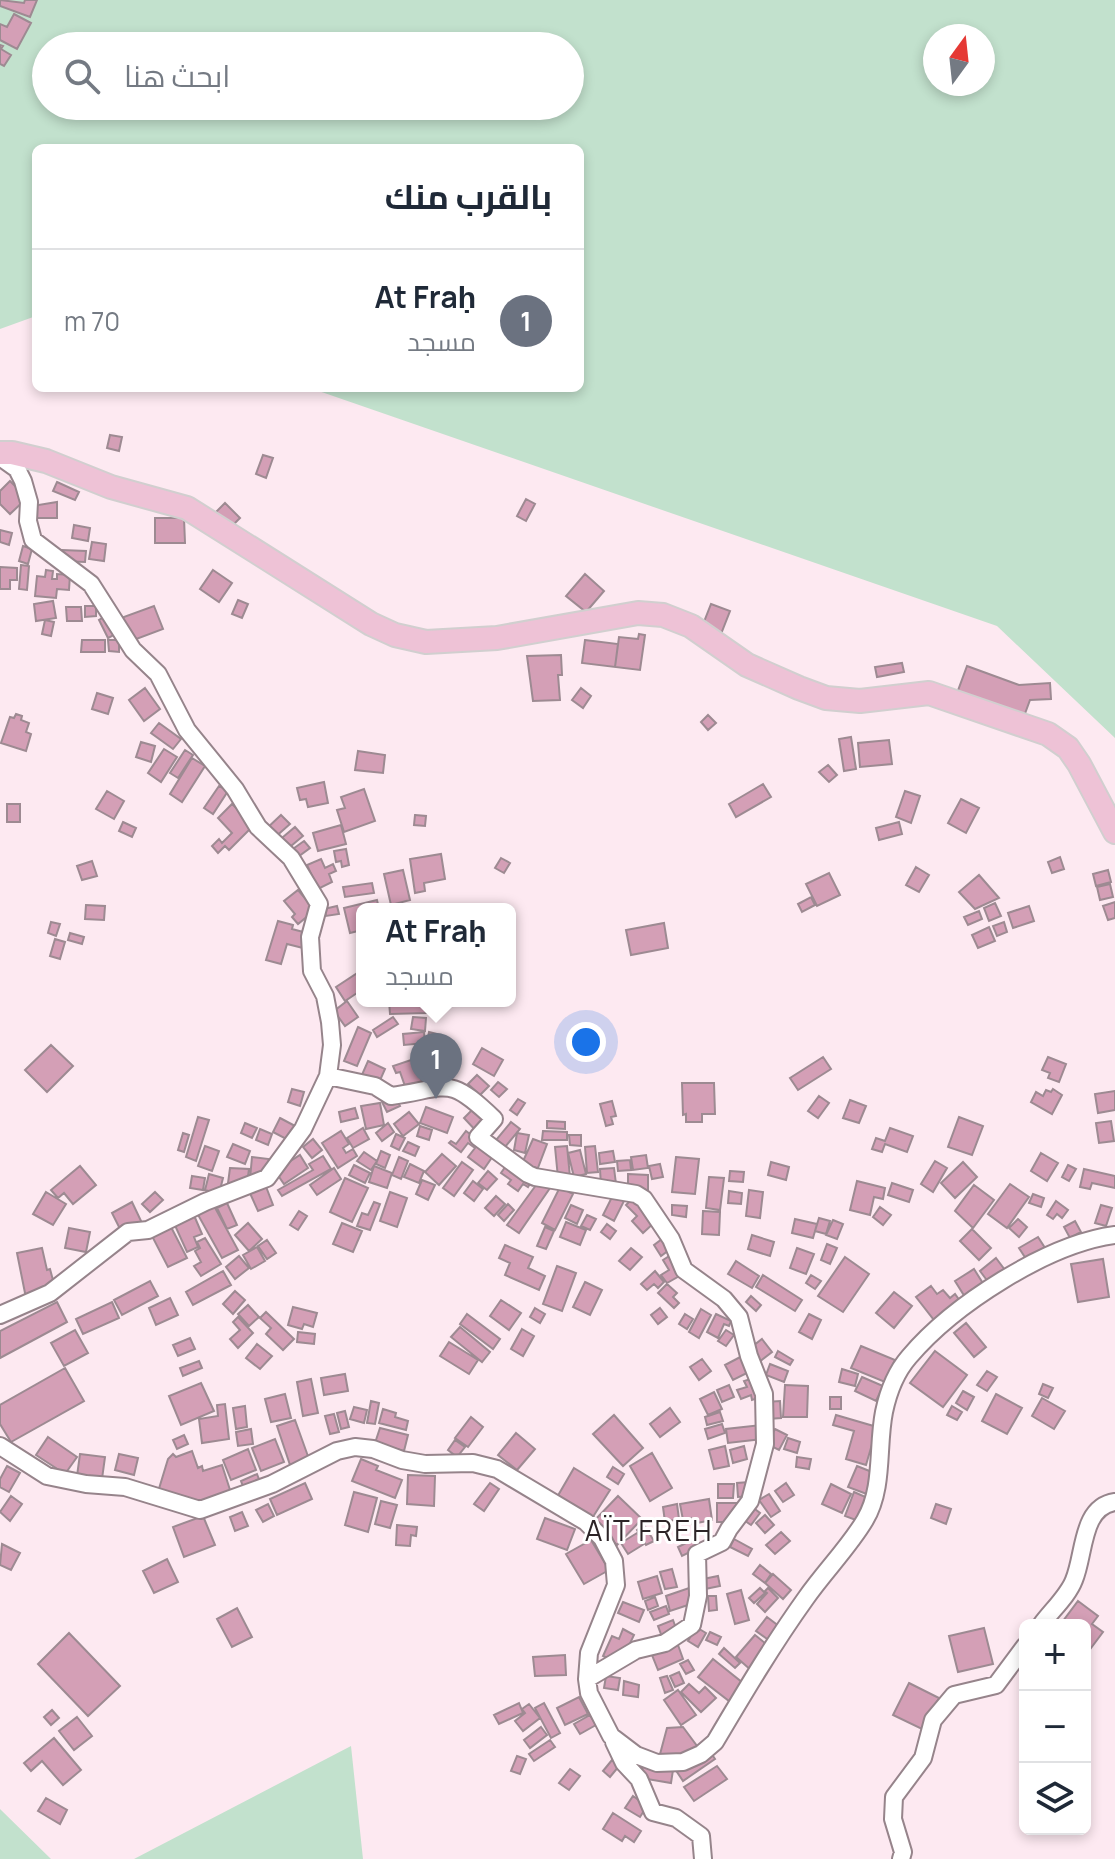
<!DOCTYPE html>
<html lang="ar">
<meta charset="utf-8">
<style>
:root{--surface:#fff;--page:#f6f6f7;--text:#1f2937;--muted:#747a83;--line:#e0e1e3;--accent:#111827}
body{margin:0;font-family:Manrope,Cairo,sans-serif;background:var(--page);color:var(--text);direction:rtl}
.controls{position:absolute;right:24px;bottom:24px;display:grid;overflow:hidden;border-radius:12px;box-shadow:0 4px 12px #0003}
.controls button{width:72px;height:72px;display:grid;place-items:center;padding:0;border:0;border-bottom:2px solid var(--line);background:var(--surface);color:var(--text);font:40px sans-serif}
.compass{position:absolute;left:923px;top:24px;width:72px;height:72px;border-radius:50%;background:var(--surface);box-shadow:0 4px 12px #0003;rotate:15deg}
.you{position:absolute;left:586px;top:1042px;width:28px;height:28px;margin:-20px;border:6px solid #fff;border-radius:50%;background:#1a73e8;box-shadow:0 0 0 12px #1a73e833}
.badge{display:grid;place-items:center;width:52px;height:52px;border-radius:50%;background:var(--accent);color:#fff;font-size:26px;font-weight:700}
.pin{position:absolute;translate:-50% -66px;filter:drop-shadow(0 2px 4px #0008)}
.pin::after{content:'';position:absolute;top:42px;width:28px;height:24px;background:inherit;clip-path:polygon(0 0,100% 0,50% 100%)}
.popup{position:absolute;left:356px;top:903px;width:160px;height:104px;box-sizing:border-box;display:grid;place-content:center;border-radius:12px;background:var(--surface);filter:drop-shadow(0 2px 6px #0005);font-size:26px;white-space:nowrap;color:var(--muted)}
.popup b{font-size:30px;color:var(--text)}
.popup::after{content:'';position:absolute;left:50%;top:100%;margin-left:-16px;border:16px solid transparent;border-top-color:var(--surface)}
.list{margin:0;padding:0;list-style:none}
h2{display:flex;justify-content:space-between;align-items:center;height:104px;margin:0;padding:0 32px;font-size:34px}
h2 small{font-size:26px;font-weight:400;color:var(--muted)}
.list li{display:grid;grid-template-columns:52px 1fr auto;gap:24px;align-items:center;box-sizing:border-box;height:144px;padding:0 32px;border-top:2px solid var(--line)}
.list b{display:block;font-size:30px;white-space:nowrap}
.list p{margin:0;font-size:26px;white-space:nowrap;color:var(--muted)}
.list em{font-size:26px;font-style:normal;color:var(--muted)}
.icon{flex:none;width:44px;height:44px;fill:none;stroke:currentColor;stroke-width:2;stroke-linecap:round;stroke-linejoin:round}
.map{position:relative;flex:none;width:1115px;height:1859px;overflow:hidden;direction:ltr}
.search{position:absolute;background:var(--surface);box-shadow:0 4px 12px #0003;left:32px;top:32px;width:552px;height:88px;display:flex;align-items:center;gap:20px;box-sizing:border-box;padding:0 28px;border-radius:44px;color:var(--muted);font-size:30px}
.panel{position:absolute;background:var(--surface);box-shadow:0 4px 12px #0003;left:32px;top:144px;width:552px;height:248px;border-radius:12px;direction:rtl}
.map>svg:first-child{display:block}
.green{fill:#c2e1cd;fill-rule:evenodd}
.building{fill:#d49fb6;stroke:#9d8a92;stroke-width:2}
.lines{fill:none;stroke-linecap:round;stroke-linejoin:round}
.minor-casing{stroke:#96848b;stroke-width:20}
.major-casing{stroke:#d1cfcf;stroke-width:26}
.minor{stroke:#fff;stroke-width:16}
.major{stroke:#eec2d6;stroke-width:22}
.labels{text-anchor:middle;stroke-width:6;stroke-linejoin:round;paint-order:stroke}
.quarter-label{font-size:28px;letter-spacing:2px;fill:#2c2427;stroke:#fff}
</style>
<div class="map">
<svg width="1115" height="1859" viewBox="0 0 1115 1859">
<rect width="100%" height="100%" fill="#fde9f1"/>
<path class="green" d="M 0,0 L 1115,0 L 1115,738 L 997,626 L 310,388 L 580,388 L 580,148 L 36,148 L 36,316 L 0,329 ZM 935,36 L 983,36 L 983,84 L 935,84 ZM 46,46 L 570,46 L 570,106 L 46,106 Z
M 351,1746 L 363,1859 L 134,1859 Z
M 0,1809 L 51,1859 L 0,1859 Z"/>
<path class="building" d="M 0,0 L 24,3 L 25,0 L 37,0 L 30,17 L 0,6 Z
M 14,14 L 31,23 L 17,49 L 0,40 L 0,24 L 7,27 Z
M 0,45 L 3,46 L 1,49 L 11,55 L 4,66 L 0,64 Z
M 110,435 L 122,437 L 119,451 L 107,448 Z
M 263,455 L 273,458 L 266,478 L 256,474 Z
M 10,481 L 27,498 L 10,514 L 0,504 L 0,491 Z
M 57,482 L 79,492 L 75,500 L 53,491 Z
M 526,499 L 535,504 L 526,521 L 517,516 Z
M 57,502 L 57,518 L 32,518 L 32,506 Z
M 225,503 L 240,518 L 230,528 L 215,513 Z
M 155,518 L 184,518 L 185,543 L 155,543 Z
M 74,525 L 90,528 L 88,541 L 72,538 Z
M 0,530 L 12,533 L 9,545 L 0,542 Z
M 92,542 L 106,544 L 104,561 L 89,559 Z
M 23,546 L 32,549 L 28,564 L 19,561 Z
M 62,550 L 86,551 L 85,562 L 62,561 Z
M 21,565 L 29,566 L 27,590 L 19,589 Z
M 0,567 L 17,568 L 17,580 L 10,580 L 10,589 L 0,589 Z
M 46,570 L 53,571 L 52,579 L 57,579 L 57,574 L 70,575 L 69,590 L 57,589 L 56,598 L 35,596 L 37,576 L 45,577 Z
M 213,570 L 232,583 L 219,602 L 200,589 Z
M 585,574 L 604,591 L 586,612 L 566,596 Z
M 238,600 L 248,604 L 242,618 L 232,614 Z
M 53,601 L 56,618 L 36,621 L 34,604 Z
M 711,604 L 730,611 L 721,634 L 702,627 Z
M 85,606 L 96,606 L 96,616 L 85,617 Z
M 154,606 L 163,629 L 131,641 L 121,618 Z
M 66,607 L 81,607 L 82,621 L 67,621 Z
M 108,615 L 117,633 L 108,638 L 99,620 Z
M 45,620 L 54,622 L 51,636 L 42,634 Z
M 639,634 L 645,635 L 640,670 L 615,667 L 619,637 L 638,639 Z
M 82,640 L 105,640 L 105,652 L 81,652 Z
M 108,640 L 119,640 L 119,652 L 109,651 Z
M 585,640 L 618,644 L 615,667 L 582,663 Z
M 561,655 L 562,675 L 558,675 L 560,700 L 533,701 L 527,656 Z
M 902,663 L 904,672 L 877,677 L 875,667 Z
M 967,666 L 1019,685 L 1050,683 L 1051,699 L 1030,700 L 1023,719 L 956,696 Z
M 145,688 L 160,709 L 144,721 L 129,700 Z
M 581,688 L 591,696 L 583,708 L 572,700 Z
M 97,693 L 113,698 L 108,714 L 92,709 Z
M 16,714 L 22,716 L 21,720 L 29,723 L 26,732 L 31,734 L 26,751 L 1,743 L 10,717 L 14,718 Z
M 708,715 L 716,723 L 708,730 L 701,722 Z
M 159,723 L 181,739 L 173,749 L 151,733 Z
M 851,737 L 856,769 L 844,771 L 839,739 Z
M 889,740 L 892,764 L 860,767 L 858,743 Z
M 141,742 L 155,746 L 151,762 L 136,757 Z
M 164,749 L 177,757 L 161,782 L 148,773 Z
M 185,750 L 193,755 L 178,778 L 170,773 Z
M 358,751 L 385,755 L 383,773 L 355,770 Z
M 192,758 L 205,766 L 182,802 L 170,794 Z
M 828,765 L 837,775 L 829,782 L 819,772 Z
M 324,782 L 328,803 L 308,807 L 306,799 L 300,800 L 297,788 Z
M 763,784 L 771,797 L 736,817 L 729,804 Z
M 219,786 L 228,791 L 213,814 L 204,808 Z
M 364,789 L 375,821 L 344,832 L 337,810 L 345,808 L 341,797 Z
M 107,791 L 124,801 L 114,819 L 96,809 Z
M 905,791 L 920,796 L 911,823 L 896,817 Z
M 961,799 L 979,808 L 966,833 L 948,823 Z
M 7,804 L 20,804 L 20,822 L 7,822 Z
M 232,804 L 254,825 L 229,850 L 225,846 L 218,853 L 212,846 L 219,839 L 222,843 L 232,833 L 218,818 Z
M 281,815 L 290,824 L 273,839 L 265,830 Z
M 415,815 L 426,816 L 425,826 L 414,825 Z
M 123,822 L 136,828 L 132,837 L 119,831 Z
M 899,822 L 902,834 L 879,840 L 876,828 Z
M 341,825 L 346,844 L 318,851 L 313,833 Z
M 295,827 L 303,836 L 285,851 L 277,842 Z
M 304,841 L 310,848 L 295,859 L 290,851 Z
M 346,849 L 349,865 L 342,867 L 341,861 L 336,862 L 334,851 Z
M 441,854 L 445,879 L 424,883 L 425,891 L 415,893 L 410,859 Z
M 1060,857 L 1064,869 L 1052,873 L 1048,862 Z
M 501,858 L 510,863 L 504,873 L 495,868 Z
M 321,859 L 325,868 L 333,864 L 336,871 L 329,874 L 332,882 L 318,889 L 307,865 Z
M 92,861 L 97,876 L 82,880 L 77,866 Z
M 916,867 L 929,875 L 919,892 L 906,885 Z
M 403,870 L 410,900 L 391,905 L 384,874 Z
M 1108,870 L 1111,882 L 1096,886 L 1093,874 Z
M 829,873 L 840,895 L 817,906 L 806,884 Z
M 979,875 L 999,898 L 975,909 L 959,892 Z
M 372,883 L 374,893 L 345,897 L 343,887 Z
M 1110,884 L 1113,897 L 1100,900 L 1097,887 Z
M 298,890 L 315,910 L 298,924 L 292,917 L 295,914 L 284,901 Z
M 811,897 L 815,905 L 802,912 L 798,904 Z
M 377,900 L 379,909 L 362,909 L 362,930 L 350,933 L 344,908 Z
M 1115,902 L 1115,918 L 1108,920 L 1103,906 Z
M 995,903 L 1001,916 L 989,921 L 984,908 Z
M 86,905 L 105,906 L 104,920 L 85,919 Z
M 337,906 L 339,914 L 326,916 L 324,909 Z
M 1029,906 L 1034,921 L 1013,928 L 1008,913 Z
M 979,911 L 982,919 L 968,925 L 964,917 Z
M 278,921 L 293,925 L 292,929 L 307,933 L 303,948 L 287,944 L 281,964 L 266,960 Z
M 51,922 L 60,924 L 56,936 L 48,933 Z
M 1004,922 L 1007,932 L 997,936 L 993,926 Z
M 664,923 L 668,948 L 631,955 L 626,930 Z
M 989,927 L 995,941 L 978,948 L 972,935 Z
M 70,933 L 84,937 L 82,944 L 68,940 Z
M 55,939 L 65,942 L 60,959 L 50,956 Z
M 359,972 L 362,977 L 362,1000 L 357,993 L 345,1001 L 336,987 Z
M 347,1001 L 358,1017 L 345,1026 L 334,1011 Z
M 389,1001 L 425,1001 L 426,1013 L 390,1014 Z
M 393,1017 L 398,1024 L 377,1037 L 373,1030 Z
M 413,1017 L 426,1018 L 425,1031 L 411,1029 Z
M 358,1027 L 371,1033 L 357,1066 L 344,1061 Z
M 424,1032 L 425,1043 L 404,1045 L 403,1034 Z
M 429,1032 L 441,1035 L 439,1047 L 427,1044 Z
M 51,1045 L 73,1066 L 47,1092 L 25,1070 Z
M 482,1048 L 503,1060 L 494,1076 L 473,1064 Z
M 823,1057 L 831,1069 L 798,1090 L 790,1078 Z
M 1048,1057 L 1066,1064 L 1059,1082 L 1048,1078 L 1050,1073 L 1042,1070 Z
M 414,1059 L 423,1084 L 406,1089 L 400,1072 L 396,1073 L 393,1066 Z
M 368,1061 L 385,1069 L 378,1085 L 361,1077 Z
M 437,1066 L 440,1083 L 423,1086 L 420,1069 Z
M 477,1075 L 489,1086 L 480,1095 L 468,1084 Z
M 498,1082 L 507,1089 L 499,1097 L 491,1090 Z
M 682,1083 L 714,1083 L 715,1114 L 702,1114 L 702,1122 L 686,1122 L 686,1114 L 683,1115 Z
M 292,1089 L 304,1092 L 300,1106 L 288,1102 Z
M 1053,1089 L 1062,1095 L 1052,1114 L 1031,1102 L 1036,1092 L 1043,1096 L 1046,1090 L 1051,1092 Z
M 1115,1091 L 1115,1110 L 1098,1113 L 1095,1094 Z
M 395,1096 L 400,1106 L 387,1112 L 382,1102 Z
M 819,1096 L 829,1103 L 818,1118 L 808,1111 Z
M 518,1099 L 525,1103 L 517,1115 L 510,1110 Z
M 850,1100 L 866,1106 L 859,1123 L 843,1118 Z
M 612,1101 L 616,1116 L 611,1117 L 613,1124 L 606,1126 L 600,1104 Z
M 380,1103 L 384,1125 L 366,1129 L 361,1106 Z
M 476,1106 L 487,1116 L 478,1133 L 464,1118 Z
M 426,1107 L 453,1117 L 447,1133 L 420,1123 Z
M 355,1108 L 358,1118 L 341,1122 L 339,1112 Z
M 409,1112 L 419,1124 L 403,1136 L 394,1124 Z
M 198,1117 L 209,1120 L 196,1161 L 186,1157 Z
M 959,1117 L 983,1126 L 972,1155 L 948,1147 Z
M 280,1118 L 297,1127 L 290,1141 L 273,1132 Z
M 547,1121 L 565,1122 L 565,1129 L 547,1128 Z
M 1111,1121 L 1114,1141 L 1099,1143 L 1096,1123 Z
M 511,1122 L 520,1129 L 505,1147 L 496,1140 Z
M 245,1123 L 257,1128 L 252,1138 L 241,1133 Z
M 388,1123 L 394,1132 L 382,1141 L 376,1133 Z
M 420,1126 L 432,1130 L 429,1140 L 417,1136 Z
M 363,1128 L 369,1139 L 353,1148 L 347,1138 Z
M 890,1128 L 913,1136 L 907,1152 L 885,1144 L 882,1152 L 872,1149 L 876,1138 L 885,1141 Z
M 260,1129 L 272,1134 L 268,1145 L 256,1140 Z
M 341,1131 L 349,1144 L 343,1148 L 346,1153 L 353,1149 L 357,1156 L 338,1168 L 322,1143 Z
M 466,1131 L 495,1153 L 484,1169 L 468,1157 L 475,1148 L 468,1143 L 461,1152 L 449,1143 L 451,1141 L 456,1144 Z
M 543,1131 L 567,1132 L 567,1140 L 542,1140 Z
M 183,1133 L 189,1135 L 184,1152 L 178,1150 Z
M 517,1133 L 529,1135 L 525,1153 L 514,1150 Z
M 396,1134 L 405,1138 L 399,1150 L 391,1146 Z
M 569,1135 L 581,1135 L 581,1146 L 570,1145 Z
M 313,1139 L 322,1150 L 312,1158 L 303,1147 Z
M 533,1139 L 547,1144 L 536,1173 L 520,1168 Z
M 408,1142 L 419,1147 L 415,1156 L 403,1151 Z
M 233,1144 L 250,1151 L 245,1164 L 227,1157 Z
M 205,1146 L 219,1151 L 212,1171 L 198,1166 Z
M 567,1146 L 570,1177 L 558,1178 L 555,1147 Z
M 595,1146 L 598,1172 L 587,1173 L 585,1147 Z
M 580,1150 L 586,1174 L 574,1177 L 568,1153 Z
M 381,1151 L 390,1155 L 385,1168 L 376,1164 Z
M 613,1151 L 615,1162 L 600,1164 L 599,1153 Z
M 364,1152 L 377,1161 L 371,1170 L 357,1161 Z
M 1041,1153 L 1058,1163 L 1047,1181 L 1031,1171 Z
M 442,1154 L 456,1166 L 439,1185 L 425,1172 Z
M 300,1155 L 308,1168 L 284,1184 L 275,1171 Z
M 646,1155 L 648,1168 L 633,1170 L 631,1157 Z
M 323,1156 L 331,1169 L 282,1196 L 278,1190 L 313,1170 L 309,1164 Z
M 252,1157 L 269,1159 L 267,1174 L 250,1179 Z
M 399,1157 L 408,1161 L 401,1179 L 392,1175 Z
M 676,1157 L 699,1159 L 695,1194 L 672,1192 Z
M 630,1160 L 631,1170 L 618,1171 L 617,1161 Z
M 935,1161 L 947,1168 L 933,1192 L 921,1184 Z
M 462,1162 L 473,1170 L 454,1196 L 443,1188 Z
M 771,1162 L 789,1167 L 786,1180 L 768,1175 Z
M 963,1162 L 977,1177 L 955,1198 L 941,1183 Z
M 508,1163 L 532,1180 L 528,1187 L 523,1184 L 518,1191 L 508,1184 L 511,1180 L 501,1173 Z
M 410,1164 L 424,1171 L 419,1183 L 404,1177 Z
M 660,1164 L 663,1177 L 652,1179 L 649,1166 Z
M 354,1165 L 370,1173 L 365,1183 L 349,1175 Z
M 1068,1165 L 1076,1169 L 1069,1181 L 1062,1177 Z
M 80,1166 L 96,1185 L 73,1204 L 64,1193 L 58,1198 L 51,1190 Z
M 374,1166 L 392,1173 L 387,1188 L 369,1182 Z
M 230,1168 L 249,1169 L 247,1184 L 228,1183 Z
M 334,1168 L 341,1179 L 317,1195 L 310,1185 Z
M 614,1168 L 616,1184 L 601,1186 L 600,1169 Z
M 1084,1169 L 1115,1176 L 1115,1188 L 1092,1183 L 1090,1189 L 1080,1187 Z
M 488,1171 L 497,1179 L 487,1190 L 478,1183 Z
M 730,1171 L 744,1172 L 743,1182 L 729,1181 Z
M 209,1174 L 223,1178 L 219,1194 L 205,1190 Z
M 628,1174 L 648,1175 L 648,1191 L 628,1190 Z
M 192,1176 L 205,1178 L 203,1190 L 190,1188 Z
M 709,1177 L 724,1178 L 720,1210 L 706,1208 Z
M 345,1178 L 368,1188 L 352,1222 L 330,1212 Z
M 422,1180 L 435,1185 L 428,1200 L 416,1194 Z
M 473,1181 L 483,1189 L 474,1201 L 464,1193 Z
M 539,1181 L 550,1188 L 519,1233 L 507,1225 Z
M 857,1181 L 885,1188 L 883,1199 L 874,1197 L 870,1215 L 850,1210 Z
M 892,1183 L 913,1190 L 909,1202 L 888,1195 Z
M 265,1184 L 273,1205 L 258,1211 L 249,1191 Z
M 1010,1184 L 1029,1197 L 1007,1228 L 988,1214 Z
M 974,1185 L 994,1200 L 973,1228 L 955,1211 Z
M 560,1187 L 573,1194 L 555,1230 L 542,1223 Z
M 749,1190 L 763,1192 L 760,1218 L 746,1216 Z
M 729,1191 L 742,1193 L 741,1204 L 728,1203 Z
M 46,1192 L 66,1204 L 53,1225 L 33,1214 Z
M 155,1192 L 163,1200 L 150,1212 L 142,1204 Z
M 390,1192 L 407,1198 L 397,1227 L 380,1221 Z
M 614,1193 L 625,1199 L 614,1221 L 603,1215 Z
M 1033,1194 L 1044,1198 L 1041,1207 L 1029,1203 Z
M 496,1196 L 505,1204 L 494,1216 L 485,1208 Z
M 634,1197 L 656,1221 L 643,1233 L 632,1221 L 637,1216 L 626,1205 Z
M 1056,1201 L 1068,1210 L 1062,1218 L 1057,1214 L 1053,1219 L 1047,1215 Z
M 132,1202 L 142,1223 L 122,1233 L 112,1213 Z
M 374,1202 L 380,1204 L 370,1230 L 357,1226 L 362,1213 L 368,1215 Z
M 227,1203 L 237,1225 L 227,1229 L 217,1208 Z
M 213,1204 L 238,1250 L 222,1258 L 197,1213 Z
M 508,1204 L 514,1210 L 504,1221 L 498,1215 Z
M 571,1205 L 583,1210 L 577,1224 L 565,1218 Z
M 672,1205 L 687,1206 L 686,1217 L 672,1215 Z
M 1101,1205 L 1112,1208 L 1106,1226 L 1095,1223 Z
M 880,1207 L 891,1215 L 883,1225 L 873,1217 Z
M 299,1211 L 307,1216 L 298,1230 L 290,1225 Z
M 703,1211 L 720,1212 L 719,1235 L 702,1234 Z
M 193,1213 L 202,1234 L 194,1237 L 198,1247 L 187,1252 L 173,1221 Z
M 587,1215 L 596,1219 L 590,1230 L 581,1226 Z
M 819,1218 L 830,1221 L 826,1234 L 815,1231 Z
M 795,1219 L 817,1224 L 813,1238 L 792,1233 Z
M 1018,1219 L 1027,1227 L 1019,1237 L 1009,1228 Z
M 833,1220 L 843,1224 L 837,1239 L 826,1235 Z
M 1075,1221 L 1081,1232 L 1070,1238 L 1064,1227 Z
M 566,1222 L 586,1230 L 580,1245 L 560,1237 Z
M 248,1223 L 262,1239 L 249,1251 L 235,1235 Z
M 342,1223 L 362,1231 L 353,1252 L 333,1244 Z
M 607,1224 L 616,1231 L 610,1239 L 601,1232 Z
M 171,1227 L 187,1258 L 168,1267 L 152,1236 Z
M 545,1227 L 554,1231 L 546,1249 L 537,1246 Z
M 69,1228 L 90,1232 L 86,1252 L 65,1248 Z
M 972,1229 L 991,1248 L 979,1260 L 960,1241 Z
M 752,1235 L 774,1242 L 770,1256 L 748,1249 Z
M 1038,1237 L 1047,1251 L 1028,1262 L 1019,1248 Z
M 205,1238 L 221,1264 L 201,1276 L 194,1266 L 201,1262 L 195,1251 L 200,1248 L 197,1242 Z
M 662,1239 L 669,1250 L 661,1256 L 654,1245 Z
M 267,1240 L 276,1253 L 267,1259 L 258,1246 Z
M 827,1244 L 837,1248 L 830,1264 L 821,1260 Z
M 505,1245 L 533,1257 L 528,1268 L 545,1276 L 539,1290 L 505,1275 L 510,1263 L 499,1258 Z
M 257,1247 L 265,1261 L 251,1269 L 243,1255 Z
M 42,1248 L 47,1270 L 50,1269 L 54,1284 L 26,1298 L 17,1253 Z
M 631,1248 L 642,1257 L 630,1270 L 619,1261 Z
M 797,1248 L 814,1254 L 806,1274 L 790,1268 Z
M 671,1255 L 683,1274 L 667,1283 L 661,1275 L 669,1270 L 663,1260 Z
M 239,1256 L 249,1268 L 235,1279 L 226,1267 Z
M 845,1257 L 869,1274 L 843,1312 L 818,1296 Z
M 996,1258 L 1008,1274 L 992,1287 L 980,1271 Z
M 1103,1259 L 1109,1297 L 1078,1302 L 1071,1264 Z
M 736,1261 L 759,1276 L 752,1288 L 728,1274 Z
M 557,1266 L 576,1273 L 562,1311 L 543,1304 Z
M 974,1269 L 984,1285 L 965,1297 L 955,1281 Z
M 223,1271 L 231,1285 L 193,1305 L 186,1292 Z
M 655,1271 L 664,1282 L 658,1288 L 654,1284 L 647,1290 L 641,1284 Z
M 763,1275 L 802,1300 L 795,1311 L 756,1287 Z
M 811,1275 L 821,1281 L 815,1289 L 806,1283 Z
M 150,1281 L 158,1296 L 122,1315 L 114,1300 Z
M 585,1282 L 602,1290 L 590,1315 L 573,1307 Z
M 667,1284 L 677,1293 L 673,1297 L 679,1303 L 674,1308 L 658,1293 Z
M 931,1286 L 937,1294 L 943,1290 L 950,1298 L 955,1294 L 960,1301 L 934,1320 L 916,1297 Z
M 235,1291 L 245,1300 L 233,1314 L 223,1304 Z
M 894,1292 L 912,1306 L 894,1328 L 876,1313 Z
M 751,1296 L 761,1305 L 756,1311 L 746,1302 Z
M 170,1298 L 178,1315 L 156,1325 L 149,1308 Z
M 501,1300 L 521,1313 L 509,1330 L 490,1316 Z
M 57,1302 L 67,1322 L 0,1358 L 0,1331 Z
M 112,1302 L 119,1318 L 83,1334 L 76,1319 Z
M 248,1305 L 259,1317 L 249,1326 L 238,1314 Z
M 293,1307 L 317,1313 L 313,1327 L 304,1324 L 302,1329 L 288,1325 Z
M 535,1308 L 545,1314 L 540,1323 L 530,1317 Z
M 660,1308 L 667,1317 L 658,1324 L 651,1315 Z
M 701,1309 L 711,1315 L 699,1338 L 689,1332 Z
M 266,1312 L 294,1339 L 283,1350 L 266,1334 L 271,1328 L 260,1318 Z
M 467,1314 L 500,1339 L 493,1349 L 460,1324 Z
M 685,1314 L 693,1319 L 687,1329 L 679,1324 Z
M 716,1314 L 731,1321 L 729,1326 L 724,1324 L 718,1338 L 707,1332 Z
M 809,1314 L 821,1320 L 812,1339 L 799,1332 Z
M 238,1317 L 253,1333 L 238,1348 L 230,1339 L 240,1330 L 233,1322 Z
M 966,1323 L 986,1347 L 974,1357 L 954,1333 Z
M 460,1327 L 490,1352 L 482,1362 L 451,1337 Z
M 522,1329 L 534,1336 L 523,1356 L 511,1349 Z
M 75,1330 L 88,1353 L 64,1366 L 51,1343 Z
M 726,1330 L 734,1335 L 726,1346 L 718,1341 Z
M 298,1332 L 315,1334 L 314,1344 L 297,1342 Z
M 190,1338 L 195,1349 L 178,1356 L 173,1345 Z
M 762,1339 L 772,1352 L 759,1362 L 749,1349 Z
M 449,1342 L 478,1360 L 469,1374 L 440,1356 Z
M 257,1344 L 272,1356 L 260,1369 L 246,1358 Z
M 861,1346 L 895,1360 L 885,1382 L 851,1368 Z
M 778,1351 L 793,1360 L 790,1365 L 775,1357 Z
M 935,1351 L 967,1375 L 943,1407 L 910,1383 Z
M 746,1354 L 753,1370 L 733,1380 L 725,1365 Z
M 702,1359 L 711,1371 L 699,1380 L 690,1367 Z
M 199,1361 L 202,1368 L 183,1376 L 180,1368 Z
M 770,1364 L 788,1371 L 784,1382 L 766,1375 Z
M 65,1368 L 84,1401 L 11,1442 L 0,1424 L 0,1405 Z
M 842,1369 L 858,1374 L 855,1386 L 839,1382 Z
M 987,1371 L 997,1377 L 987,1391 L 977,1385 Z
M 345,1374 L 348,1391 L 324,1395 L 321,1378 Z
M 862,1377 L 883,1386 L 876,1401 L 855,1391 Z
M 754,1378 L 761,1397 L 752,1400 L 751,1395 L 741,1399 L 737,1390 L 747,1387 L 744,1381 Z
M 311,1379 L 318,1413 L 303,1416 L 297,1382 Z
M 201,1383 L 214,1411 L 181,1425 L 169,1396 Z
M 1043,1384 L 1053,1388 L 1048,1398 L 1039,1394 Z
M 729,1385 L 734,1397 L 722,1402 L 717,1390 Z
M 785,1385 L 808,1386 L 807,1417 L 783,1417 Z
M 963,1391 L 974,1397 L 967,1410 L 956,1403 Z
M 714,1392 L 722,1409 L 708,1415 L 700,1399 Z
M 285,1394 L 291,1418 L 271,1422 L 265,1399 Z
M 996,1394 L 1022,1408 L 1007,1434 L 982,1421 Z
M 830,1397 L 841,1397 L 841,1409 L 830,1409 Z
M 1042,1398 L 1065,1411 L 1054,1429 L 1032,1416 Z
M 371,1401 L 379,1403 L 375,1424 L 367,1423 Z
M 780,1401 L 781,1418 L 768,1419 L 766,1402 Z
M 225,1404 L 229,1439 L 202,1443 L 199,1419 L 218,1416 L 217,1405 Z
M 245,1406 L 247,1427 L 236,1429 L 233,1408 Z
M 952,1406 L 962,1412 L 957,1420 L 947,1415 Z
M 354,1407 L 367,1410 L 364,1423 L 350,1419 Z
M 670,1408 L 680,1422 L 660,1437 L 650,1424 Z
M 383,1409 L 396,1413 L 395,1417 L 408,1421 L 406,1430 L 379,1423 Z
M 345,1411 L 349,1427 L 341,1429 L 337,1413 Z
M 720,1412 L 723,1421 L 707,1425 L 705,1417 Z
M 334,1414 L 339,1432 L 330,1434 L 325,1416 Z
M 614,1415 L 643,1448 L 623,1466 L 593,1434 Z
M 836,1415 L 877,1427 L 866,1465 L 846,1459 L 854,1431 L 833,1425 Z
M 471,1417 L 483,1427 L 468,1447 L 455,1438 Z
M 295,1420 L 309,1459 L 290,1465 L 277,1426 Z
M 722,1424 L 725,1433 L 708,1439 L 705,1429 Z
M 761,1425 L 762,1439 L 728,1443 L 726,1429 Z
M 380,1428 L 408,1435 L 404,1451 L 375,1443 Z
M 251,1429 L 253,1444 L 238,1446 L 236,1432 Z
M 775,1429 L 787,1435 L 779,1450 L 767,1444 Z
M 516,1433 L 535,1449 L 517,1470 L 498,1455 Z
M 184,1435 L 188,1444 L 177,1449 L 173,1440 Z
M 48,1437 L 77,1457 L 65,1474 L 36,1455 Z
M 788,1438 L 800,1442 L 797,1453 L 784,1449 Z
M 275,1439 L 284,1462 L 261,1471 L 252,1448 Z
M 455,1440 L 465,1447 L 457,1457 L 448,1450 Z
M 725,1446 L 729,1466 L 714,1469 L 709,1450 Z
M 744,1446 L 747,1459 L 733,1463 L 730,1450 Z
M 248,1449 L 256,1470 L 231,1480 L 223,1460 Z
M 192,1451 L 198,1468 L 202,1466 L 203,1471 L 222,1465 L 231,1493 L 194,1505 L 158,1492 L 168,1459 L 173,1454 L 176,1457 Z
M 652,1453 L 672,1488 L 650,1501 L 630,1466 Z
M 80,1454 L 105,1457 L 102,1479 L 77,1476 Z
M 119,1454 L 138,1458 L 134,1475 L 115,1470 Z
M 797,1457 L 811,1459 L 809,1469 L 796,1467 Z
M 361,1459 L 378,1466 L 376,1470 L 402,1480 L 395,1498 L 352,1481 Z
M 7,1466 L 20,1473 L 9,1492 L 0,1487 L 0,1479 Z
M 857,1466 L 872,1472 L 872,1496 L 848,1487 Z
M 613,1467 L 624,1474 L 618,1484 L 607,1477 Z
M 574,1468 L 610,1490 L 591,1520 L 556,1499 Z
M 257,1474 L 260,1482 L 244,1489 L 241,1481 Z
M 408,1475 L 435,1476 L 434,1506 L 407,1504 Z
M 749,1482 L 750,1496 L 738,1497 L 737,1483 Z
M 305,1483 L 312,1499 L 277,1515 L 270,1499 Z
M 490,1483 L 499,1489 L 484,1511 L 474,1504 Z
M 786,1483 L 794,1495 L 783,1502 L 775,1491 Z
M 718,1484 L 734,1484 L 733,1498 L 718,1498 Z
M 831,1484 L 851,1494 L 842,1513 L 822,1504 Z
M 354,1492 L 377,1498 L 368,1532 L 345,1525 Z
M 854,1492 L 870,1499 L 861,1522 L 845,1516 Z
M 769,1494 L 780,1511 L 771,1517 L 759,1500 Z
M 11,1496 L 22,1504 L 10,1521 L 0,1512 Z
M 618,1496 L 642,1519 L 617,1545 L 593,1522 Z
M 709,1499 L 712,1520 L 692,1524 L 691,1518 L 683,1520 L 680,1504 Z
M 381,1501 L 397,1505 L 390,1528 L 375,1524 Z
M 717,1503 L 741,1503 L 731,1522 L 717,1522 Z
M 268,1504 L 274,1516 L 263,1522 L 256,1510 Z
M 677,1504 L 679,1519 L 665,1522 L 663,1507 Z
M 936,1504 L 951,1509 L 946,1524 L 931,1518 Z
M 751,1506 L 760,1513 L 751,1525 L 741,1518 Z
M 242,1512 L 248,1526 L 235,1531 L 230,1517 Z
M 765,1515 L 774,1525 L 765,1533 L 756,1523 Z
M 203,1516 L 215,1545 L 184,1557 L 173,1527 Z
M 545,1518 L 575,1529 L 567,1550 L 537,1539 Z
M 397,1525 L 417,1527 L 416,1536 L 411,1535 L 410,1546 L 396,1545 Z
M 644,1525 L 654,1541 L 646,1545 L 637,1530 Z
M 781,1532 L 790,1541 L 775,1554 L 766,1545 Z
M 637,1533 L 644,1544 L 628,1554 L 621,1543 Z
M 696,1538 L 700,1547 L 682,1556 L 678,1547 Z
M 734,1539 L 752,1549 L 748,1556 L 730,1547 Z
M 591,1540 L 609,1570 L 584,1584 L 566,1554 Z
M 2,1544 L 20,1553 L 11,1570 L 0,1565 Z
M 167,1559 L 178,1582 L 154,1593 L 143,1571 Z
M 760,1565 L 771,1574 L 765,1583 L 753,1574 Z
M 672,1569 L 677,1587 L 665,1589 L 660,1572 Z
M 773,1574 L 791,1590 L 783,1599 L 765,1583 Z
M 657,1576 L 662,1593 L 643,1599 L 638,1582 Z
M 718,1576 L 720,1586 L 705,1589 L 703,1579 Z
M 692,1587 L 697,1602 L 670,1611 L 666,1596 Z
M 760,1588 L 765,1593 L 754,1603 L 749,1598 Z
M 768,1588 L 778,1598 L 765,1612 L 757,1604 L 767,1593 L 765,1591 Z
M 741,1590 L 749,1620 L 735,1624 L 727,1594 Z
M 708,1596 L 716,1596 L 717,1610 L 709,1611 Z
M 655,1597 L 658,1606 L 648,1610 L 645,1601 Z
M 1078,1601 L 1098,1616 L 1092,1624 L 1103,1632 L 1085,1656 L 1085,1625 L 1060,1625 Z
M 623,1602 L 644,1610 L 639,1622 L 618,1613 Z
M 666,1606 L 669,1614 L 654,1620 L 650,1612 Z
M 237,1608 L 252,1637 L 232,1647 L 217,1619 Z
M 767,1617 L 784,1630 L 774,1644 L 756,1631 Z
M 673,1620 L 677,1631 L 662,1637 L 658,1626 Z
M 696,1627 L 706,1633 L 698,1647 L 688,1641 Z
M 984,1628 L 993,1664 L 958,1672 L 949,1636 Z
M 623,1629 L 634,1635 L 624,1656 L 614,1661 L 603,1656 L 612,1636 L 619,1639 Z
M 710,1632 L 721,1637 L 717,1645 L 706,1640 Z
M 69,1633 L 120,1686 L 88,1716 L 38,1664 Z
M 755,1635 L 771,1648 L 752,1671 L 736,1657 Z
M 678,1645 L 683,1659 L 658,1670 L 652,1655 Z
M 724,1648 L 740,1663 L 735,1668 L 719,1654 Z
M 565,1655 L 566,1675 L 535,1676 L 533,1657 Z
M 713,1659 L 743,1683 L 729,1701 L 698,1677 Z
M 688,1660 L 694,1670 L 686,1674 L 680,1664 Z
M 679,1672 L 684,1683 L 675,1687 L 670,1676 Z
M 606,1676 L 620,1678 L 618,1690 L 604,1688 Z
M 667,1676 L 673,1690 L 665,1693 L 660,1678 Z
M 624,1681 L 639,1685 L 638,1697 L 623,1695 Z
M 909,1683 L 939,1698 L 924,1730 L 893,1715 Z
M 689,1684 L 699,1693 L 705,1687 L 716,1698 L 701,1712 L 681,1692 Z
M 678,1690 L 696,1715 L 681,1725 L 664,1700 Z
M 579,1697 L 588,1714 L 565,1725 L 557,1708 Z
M 519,1703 L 523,1713 L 499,1724 L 494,1715 Z
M 544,1703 L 560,1733 L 551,1738 L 535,1708 Z
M 529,1704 L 540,1718 L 523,1731 L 515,1721 L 525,1713 L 522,1709 Z
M 52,1710 L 59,1718 L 51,1725 L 44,1717 Z
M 590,1715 L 596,1725 L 580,1734 L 574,1724 Z
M 77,1717 L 92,1736 L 74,1750 L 59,1731 Z
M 541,1727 L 547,1735 L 530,1748 L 524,1740 Z
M 683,1727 L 700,1750 L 682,1761 L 659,1758 L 667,1728 Z
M 54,1738 L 81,1770 L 63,1785 L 42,1761 L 31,1771 L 24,1763 Z
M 550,1740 L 555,1747 L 534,1761 L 529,1754 Z
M 709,1750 L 715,1759 L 683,1781 L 677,1772 Z
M 517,1756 L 526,1759 L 520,1774 L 511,1771 Z
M 612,1760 L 619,1766 L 610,1777 L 603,1771 Z
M 643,1765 L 673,1770 L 671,1783 L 641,1778 Z
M 717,1766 L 727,1779 L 694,1801 L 684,1787 Z
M 570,1769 L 580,1776 L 569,1790 L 559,1783 Z
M 633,1796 L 647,1806 L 640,1817 L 625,1808 Z
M 46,1798 L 67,1810 L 60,1824 L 38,1811 Z
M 613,1813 L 641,1831 L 634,1842 L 625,1836 L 622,1841 L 603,1829 Z"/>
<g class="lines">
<g class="minor-casing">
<path id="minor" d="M 0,457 L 17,469 L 23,481 L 29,502 L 28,521 L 33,540 L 91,584 L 133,650 L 158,674 L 187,730 L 235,789 L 258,827 L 291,858 L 319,904 L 310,937 L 312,971 L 325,996 L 330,1022 L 332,1045 L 328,1076 L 303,1129 L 267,1178 L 205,1202 L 148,1230 L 128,1232 L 50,1293 L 0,1315
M 328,1076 L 375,1086 L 391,1096 C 449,1088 447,1074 494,1119 L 478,1137 L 528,1174 L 535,1177 L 636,1194 L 644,1199 L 671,1239 L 684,1270 L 724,1299 L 739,1317 L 749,1356 L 764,1394 L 765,1444 L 750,1501 L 729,1529 L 722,1542 L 697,1554 L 698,1596 L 692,1625 L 665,1643 L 636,1650 L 587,1679
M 0,1446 L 47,1476 L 86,1484 L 125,1487 L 200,1510 L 272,1484 L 337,1451 L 355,1447 L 373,1449 L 402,1460 L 425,1464 L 473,1463 L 497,1469 L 586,1522 L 602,1538 L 614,1561 L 616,1585 L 589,1653 L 587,1679 L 589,1693 L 611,1736 L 636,1755 L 657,1763 L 683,1762 L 701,1754 L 715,1742 C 744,1693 773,1644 806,1598 C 825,1571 849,1547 865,1520 C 884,1488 877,1447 884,1412 C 888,1393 896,1372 909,1357 C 953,1305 1047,1244 1115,1235
M 1041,1625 C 1051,1611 1068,1596 1074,1580 C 1085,1554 1081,1507 1115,1502
M 614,1742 L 624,1763 L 639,1779 L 653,1812 L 676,1818 L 701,1836 L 703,1859
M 901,1859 L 903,1852 L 893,1819 L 894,1797 L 923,1758 L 933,1720 L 954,1695 L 996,1685 L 1025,1646"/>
</g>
<g class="major-casing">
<path id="major" d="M 0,453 L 12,453 L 46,461 L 111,487 L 187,508 L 371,624 L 395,635 L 426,642 L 497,638 L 638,613 L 663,615 L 691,626 L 747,665 L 799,688 L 826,698 L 860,701 L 929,693 L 1048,734 L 1068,748 L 1079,764 L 1115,832"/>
</g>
<use href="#minor" class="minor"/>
<use href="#major" class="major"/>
</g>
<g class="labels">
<g class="quarter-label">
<text x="649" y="1541">AÏT FREH</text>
</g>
</g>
</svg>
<div class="controls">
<button>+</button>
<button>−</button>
<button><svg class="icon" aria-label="layers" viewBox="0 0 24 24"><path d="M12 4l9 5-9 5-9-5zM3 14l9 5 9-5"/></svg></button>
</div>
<svg class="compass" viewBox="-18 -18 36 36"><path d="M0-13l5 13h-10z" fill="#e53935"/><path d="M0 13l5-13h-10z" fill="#747a83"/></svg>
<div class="you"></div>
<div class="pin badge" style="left:436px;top:1099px;background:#6b7280">1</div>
<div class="popup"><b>At Fraḥ</b>مسجد</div>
<div class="search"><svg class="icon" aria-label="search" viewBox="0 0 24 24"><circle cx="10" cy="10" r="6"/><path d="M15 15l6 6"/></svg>ابحث هنا</div>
<section class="panel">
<h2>بالقرب منك<small></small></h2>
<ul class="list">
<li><span class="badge" style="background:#6b7280">1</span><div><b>At Fraḥ</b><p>مسجد</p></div><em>70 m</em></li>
</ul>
</section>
</div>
